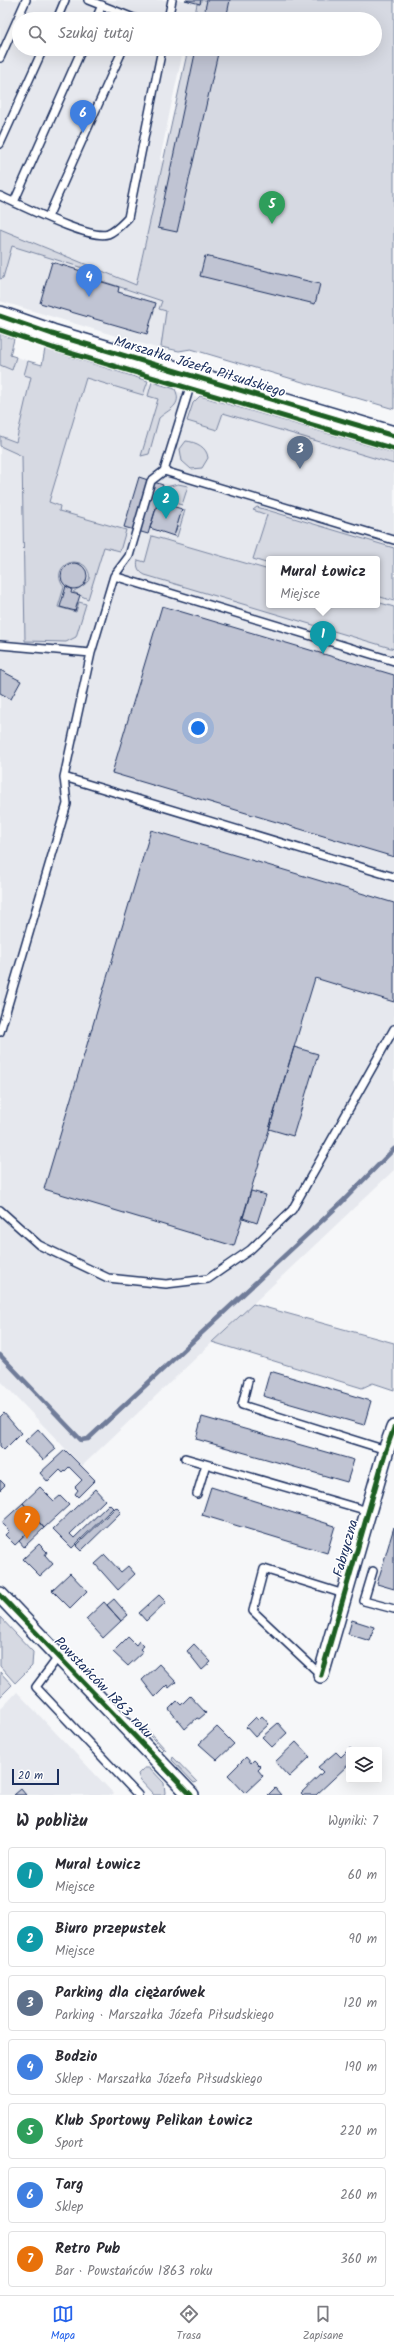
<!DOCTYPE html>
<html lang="pl">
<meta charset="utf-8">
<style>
:root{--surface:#fff;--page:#f7f7f7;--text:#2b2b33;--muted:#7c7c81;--line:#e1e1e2;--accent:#2563eb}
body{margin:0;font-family:Kalam,sans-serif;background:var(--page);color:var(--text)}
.controls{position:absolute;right:12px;bottom:12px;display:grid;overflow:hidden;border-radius:4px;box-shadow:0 4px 16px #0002}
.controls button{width:36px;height:36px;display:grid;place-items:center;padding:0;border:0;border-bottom:1px solid var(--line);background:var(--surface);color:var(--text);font:20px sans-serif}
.scale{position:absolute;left:12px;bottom:10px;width:47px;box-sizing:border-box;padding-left:4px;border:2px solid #1b2f5e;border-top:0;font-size:11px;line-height:14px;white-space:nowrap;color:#1b2f5e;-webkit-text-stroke:3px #fff;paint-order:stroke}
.you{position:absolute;left:198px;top:728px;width:14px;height:14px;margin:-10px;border:3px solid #fff;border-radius:50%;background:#1a73e8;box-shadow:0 0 0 6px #1a73e833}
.badge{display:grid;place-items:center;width:26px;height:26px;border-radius:50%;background:var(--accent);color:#fff;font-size:13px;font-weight:700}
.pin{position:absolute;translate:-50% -33px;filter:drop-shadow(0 1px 2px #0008)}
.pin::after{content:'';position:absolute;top:21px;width:14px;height:12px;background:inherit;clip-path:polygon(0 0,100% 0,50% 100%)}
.popup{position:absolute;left:266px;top:556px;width:114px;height:52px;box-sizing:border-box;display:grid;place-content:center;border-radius:4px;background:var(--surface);filter:drop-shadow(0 1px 3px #0005);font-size:13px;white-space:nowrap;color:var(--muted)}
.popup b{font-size:15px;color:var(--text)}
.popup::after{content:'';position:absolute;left:50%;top:100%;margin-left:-8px;border:8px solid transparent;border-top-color:var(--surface)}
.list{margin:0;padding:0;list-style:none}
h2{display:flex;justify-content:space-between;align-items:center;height:52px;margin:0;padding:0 16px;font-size:17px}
h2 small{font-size:13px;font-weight:400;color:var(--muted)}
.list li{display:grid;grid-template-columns:26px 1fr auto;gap:12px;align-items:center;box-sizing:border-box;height:56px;margin:0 8px 8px;padding:0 8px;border:1px solid var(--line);border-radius:4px}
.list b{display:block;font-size:15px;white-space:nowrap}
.list p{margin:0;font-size:13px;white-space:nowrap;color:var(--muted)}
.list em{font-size:13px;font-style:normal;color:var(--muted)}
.icon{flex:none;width:22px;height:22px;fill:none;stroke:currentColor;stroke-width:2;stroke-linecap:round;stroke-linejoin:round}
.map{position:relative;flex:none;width:394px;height:1795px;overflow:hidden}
.search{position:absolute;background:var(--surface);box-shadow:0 4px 16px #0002;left:12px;right:12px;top:12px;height:44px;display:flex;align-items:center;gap:10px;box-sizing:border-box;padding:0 14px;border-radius:22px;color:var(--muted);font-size:15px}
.sheet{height:500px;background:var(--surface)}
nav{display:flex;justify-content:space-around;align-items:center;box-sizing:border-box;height:56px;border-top:1px solid var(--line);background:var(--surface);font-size:11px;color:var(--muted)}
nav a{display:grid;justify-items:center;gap:2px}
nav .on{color:var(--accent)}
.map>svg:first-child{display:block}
.built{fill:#e6e8ee;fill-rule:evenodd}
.green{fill:#d6d9e2;stroke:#7884a0}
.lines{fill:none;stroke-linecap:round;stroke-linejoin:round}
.stream{stroke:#707c99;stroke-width:4.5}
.building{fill:#c0c4d3;stroke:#1b2f5e}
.service-casing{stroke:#1b2f5e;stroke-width:10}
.minor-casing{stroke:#1b2f5e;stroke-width:18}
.tertiary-casing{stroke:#1b2f5e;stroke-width:22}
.service{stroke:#fff;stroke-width:7}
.minor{stroke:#fff;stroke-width:15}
.tertiary{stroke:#fff;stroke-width:19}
.cycleway-casing{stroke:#fff;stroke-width:8}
.cycleway{stroke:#1b5e20;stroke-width:5}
.labels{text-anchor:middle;stroke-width:3;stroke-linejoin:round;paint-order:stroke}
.street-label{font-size:14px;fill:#1b2f5e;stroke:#fff}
</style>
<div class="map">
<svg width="394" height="1795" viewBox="0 0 394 1795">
<rect width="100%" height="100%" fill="#f6f7f9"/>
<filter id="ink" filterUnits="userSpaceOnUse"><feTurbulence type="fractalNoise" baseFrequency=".025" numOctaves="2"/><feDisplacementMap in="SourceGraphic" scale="8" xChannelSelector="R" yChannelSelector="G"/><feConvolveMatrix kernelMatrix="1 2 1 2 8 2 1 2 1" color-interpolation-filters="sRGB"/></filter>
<g filter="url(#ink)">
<path class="built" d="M 0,0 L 202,0 L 195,19 L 19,19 L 19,49 L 188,49 L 187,56 L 182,56 L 171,106 L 160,159 L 163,163 L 136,285 L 166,297 L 166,351 L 0,301 ZM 11,233 L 94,268 L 62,255 Z
M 0,339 L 10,355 L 41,365 L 44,352 L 394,456 L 394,1170 L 82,1466 L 0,1380 ZM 269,559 L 377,559 L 377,605 L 269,605 Z
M 17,1692 L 114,1794 L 113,1795 L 0,1795 L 0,1710 Z"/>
<path class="green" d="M 201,0 L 394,0 L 394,409 L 191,349 L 179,351 L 161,347 L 166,311 L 159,309 L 162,301 L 84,275 L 86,269 L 12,246 L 3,278 L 0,279 L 0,229 L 136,285 L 188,49 L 375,49 L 375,19 L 194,19 L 197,4 L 200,4 Z
M 0,334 L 14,339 L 10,355 L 16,357 L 12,370 L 0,365 Z
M 45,349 L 148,381 L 143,395 L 86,378 L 49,502 L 60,506 L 59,511 L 126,530 L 120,551 L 104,547 L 88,599 L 73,592 C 82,585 97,582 85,566 C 69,554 51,572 64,587 L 58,607 L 76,612 L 79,602 L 86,604 L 76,637 L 66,642 L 25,641 L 22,456 L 0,446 L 0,436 L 16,442 L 31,377 L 24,375 L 28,361 L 42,365 Z
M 152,382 L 175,389 C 183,406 169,409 159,418 L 149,454 L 141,456 L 158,399 L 148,396 Z
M 200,396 L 394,453 L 394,464 L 223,413 L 217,430 L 187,421 L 193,403 Z
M 186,441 C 196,442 207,447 208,458 L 202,468 L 191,469 L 182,461 L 180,449 Z
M 178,484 L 188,486 L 182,505 L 157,498 L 166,487 Z
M 257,507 L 394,548 L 394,601 L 377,596 L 377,559 L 269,559 L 269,564 L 253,559 L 267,515 L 253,510 Z
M 182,509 L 185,510 L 177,537 L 174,536 Z
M 152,536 L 269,570 L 269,605 L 377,605 L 377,602 L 394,607 L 394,649 L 145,575 C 139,572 136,567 138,560 L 145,562 Z
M 253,1304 L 394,1343 L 394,1390 L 373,1383 L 362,1388 L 212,1342 Z
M 0,1617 L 33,1652 L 32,1666 L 15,1683 L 0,1666 Z
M 0,1672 L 12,1685 L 0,1697 Z
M 144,1726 L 166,1750 L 165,1751 L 143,1729 Z
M 173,1757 L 197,1782 L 194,1783 L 172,1760 Z
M 144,1768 L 150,1768 L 164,1783 L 165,1793 L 164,1795 L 154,1795 L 140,1780 L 138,1774 Z"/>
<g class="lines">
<path class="stream" d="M 0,1355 L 81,1440 L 88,1439 L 342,1202 L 394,1149"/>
</g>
<path class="building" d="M 185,0 L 201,0 L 200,4 Z
M 207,0 L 230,0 L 226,19 L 203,19 Z
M 196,49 L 219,49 L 177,232 L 158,228 Z
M 205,256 L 320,284 L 315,304 L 200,276 Z
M 52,262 L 81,271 L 79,275 L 119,287 L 118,292 L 156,303 L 147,334 L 40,303 Z
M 139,477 L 163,485 L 148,534 L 124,527 Z
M 158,502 L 182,509 L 174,536 L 150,528 Z
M61 576a13 13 0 1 1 26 0a13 13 0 1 1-26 0Z
M 66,586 L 72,589 L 71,593 L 80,595 L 75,611 L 60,607 Z
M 162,606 L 394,675 L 394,857 L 112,773 Z
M 0,670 L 21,681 L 11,699 L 0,693 Z
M 151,830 L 394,903 L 394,1002 L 315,978 L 234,1246 L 44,1189 Z
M 294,1047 L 318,1054 L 293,1136 L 269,1129 Z
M 251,1191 L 266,1195 L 257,1223 L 243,1218 Z
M 270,1371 L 371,1401 L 364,1425 L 263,1396 Z
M 4,1413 L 21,1433 L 4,1450 L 0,1446 L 0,1417 Z
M 202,1417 L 354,1460 L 347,1482 L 196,1439 Z
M 38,1429 L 56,1449 L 43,1460 L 25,1441 Z
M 65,1450 L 95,1480 L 78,1497 L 75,1494 L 78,1490 L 75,1487 L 82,1480 L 69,1467 L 63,1473 L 60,1470 L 48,1482 L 40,1473 Z
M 0,1480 L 5,1485 L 0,1490 Z
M 40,1487 L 54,1501 L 60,1496 L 69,1505 L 44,1528 L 23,1503 Z
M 211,1487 L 335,1526 L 327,1553 L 202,1515 Z
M 95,1489 L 105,1500 L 70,1534 L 74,1538 L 109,1504 L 113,1508 L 72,1548 L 53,1529 Z
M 23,1503 L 39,1522 L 15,1545 L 5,1535 L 9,1531 L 1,1523 Z
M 116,1507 L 121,1512 L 81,1551 L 76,1546 Z
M 39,1522 L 44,1528 L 24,1547 L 19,1541 Z
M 394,1527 L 394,1589 L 377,1584 Z
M 39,1544 L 47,1552 L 45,1555 L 53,1564 L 40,1576 L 23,1559 Z
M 105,1555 L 121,1572 L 128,1566 L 135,1574 L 118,1590 L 95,1564 Z
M 70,1573 L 87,1591 L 70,1608 L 52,1590 Z
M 159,1595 L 166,1602 L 146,1621 L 139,1613 Z
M 114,1599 L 128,1615 L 121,1621 L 107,1605 Z
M 104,1602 L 121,1621 L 103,1638 L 86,1619 Z
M 352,1620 L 374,1627 L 370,1641 L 348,1634 Z
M 128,1637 L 136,1645 L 139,1641 L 144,1646 L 140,1649 L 143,1652 L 128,1666 L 113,1652 Z
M 194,1644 L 211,1662 L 202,1670 L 187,1651 Z
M 159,1664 L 176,1682 L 169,1688 L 167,1685 L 155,1697 L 142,1680 Z
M 190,1696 L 206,1713 L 199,1719 L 197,1718 L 185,1729 L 169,1709 L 177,1701 L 181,1705 Z
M 262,1716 L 269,1724 L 255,1737 L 246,1727 L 256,1717 L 258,1720 Z
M 278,1723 L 287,1733 L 272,1747 L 262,1737 Z
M 217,1727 L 234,1744 L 217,1760 L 199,1744 Z
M 296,1742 L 310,1757 L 289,1777 L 275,1762 Z
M 350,1748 L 352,1750 L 349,1750 L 349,1764 L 316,1795 L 303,1795 L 301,1793 L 323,1772 L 318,1767 L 336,1752 L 341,1757 Z
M 246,1757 L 251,1763 L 254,1760 L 261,1767 L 258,1770 L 263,1776 L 245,1793 L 228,1775 Z
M 275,1788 L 281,1795 L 268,1795 Z
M 21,1789 L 26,1795 L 14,1795 Z"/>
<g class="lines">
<g class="service-casing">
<path id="service" d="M 88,0 L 136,19
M 57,19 L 65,0
M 96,19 L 102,5
M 168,19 L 172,0
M 0,58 L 26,0
M 0,144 L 43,49
M 0,196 C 21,205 89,240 108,234 C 116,231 122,224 128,218 L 162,49
M 14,202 L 82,49
M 48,217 L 123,49
M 164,471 L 394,540
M 114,576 L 394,661
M 0,645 L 91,653
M 64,777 L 394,877
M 0,1032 L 67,804 L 64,777 L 91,653 L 114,576 L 129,556 L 151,481 L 164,471 L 193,377
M 0,1210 L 39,1245 L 108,1278 L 166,1284 L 208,1279 L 250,1250 L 292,1210 L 394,1029
M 248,1381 L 242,1405 L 386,1450
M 185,1458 L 368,1511
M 197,1494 L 206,1464
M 373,1571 L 364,1601 L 394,1609
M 59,1656 L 36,1687 L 138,1795
M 321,1675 L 253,1611 L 264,1569 L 344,1594"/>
</g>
<g class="minor-casing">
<path id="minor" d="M 0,1595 L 191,1795
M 321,1675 L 386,1450 L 394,1428"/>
</g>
<g class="tertiary-casing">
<path id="tertiary" d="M 0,316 L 52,334 L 394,436"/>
</g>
<use href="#service" class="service"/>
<use href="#minor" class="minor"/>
<use href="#tertiary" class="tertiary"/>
<g class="cycleway-casing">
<path id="cycleway" d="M 0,316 L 52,334 L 394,436
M 0,330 L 53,348 L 394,449
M 0,1595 L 191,1795
M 321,1675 L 386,1450 L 394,1428"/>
</g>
<use href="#cycleway" class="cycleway"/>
</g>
</g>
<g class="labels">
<g class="street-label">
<text transform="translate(200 366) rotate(17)" y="5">Marszałka Józefa Piłsudskiego</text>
<text transform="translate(345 1548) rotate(-74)" y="5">Fabryczna</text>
<text transform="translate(104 1687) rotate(46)" y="5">Powstańców 1863 roku</text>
</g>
</g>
</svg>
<div class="controls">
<button><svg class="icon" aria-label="layers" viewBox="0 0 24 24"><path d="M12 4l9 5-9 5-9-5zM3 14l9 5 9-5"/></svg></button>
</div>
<div class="scale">20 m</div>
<div class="you"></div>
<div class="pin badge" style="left:323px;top:654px;background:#0f9aa8">1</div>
<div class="popup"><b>Mural Łowicz</b>Miejsce</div>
<div class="pin badge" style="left:166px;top:519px;background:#0f9aa8">2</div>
<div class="pin badge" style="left:300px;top:469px;background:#5c6f8a">3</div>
<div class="pin badge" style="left:89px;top:297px;background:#3f7fe0">4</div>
<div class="pin badge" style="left:272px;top:224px;background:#2e9e5b">5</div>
<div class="pin badge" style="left:83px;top:133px;background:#3f7fe0">6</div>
<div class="pin badge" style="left:27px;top:1539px;background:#e8710a">7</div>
<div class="search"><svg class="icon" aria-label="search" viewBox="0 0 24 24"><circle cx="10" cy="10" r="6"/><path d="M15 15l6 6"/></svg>Szukaj tutaj</div>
</div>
<section class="sheet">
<h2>W pobliżu<small>Wyniki: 7</small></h2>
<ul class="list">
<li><span class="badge" style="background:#0f9aa8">1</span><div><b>Mural Łowicz</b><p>Miejsce</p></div><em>60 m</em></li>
<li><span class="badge" style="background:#0f9aa8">2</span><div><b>Biuro przepustek</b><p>Miejsce</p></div><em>90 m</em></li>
<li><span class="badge" style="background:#5c6f8a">3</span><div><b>Parking dla ciężarówek</b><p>Parking · Marszałka Józefa Piłsudskiego</p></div><em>120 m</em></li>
<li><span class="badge" style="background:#3f7fe0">4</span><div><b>Bodzio</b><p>Sklep · Marszałka Józefa Piłsudskiego</p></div><em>190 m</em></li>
<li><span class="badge" style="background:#2e9e5b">5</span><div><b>Klub Sportowy Pelikan Łowicz</b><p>Sport</p></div><em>220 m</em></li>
<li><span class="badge" style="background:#3f7fe0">6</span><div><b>Targ</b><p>Sklep</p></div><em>260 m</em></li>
<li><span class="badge" style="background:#e8710a">7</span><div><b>Retro Pub</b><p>Bar · Powstańców 1863 roku</p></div><em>360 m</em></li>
</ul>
</section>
<nav>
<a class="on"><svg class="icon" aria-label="map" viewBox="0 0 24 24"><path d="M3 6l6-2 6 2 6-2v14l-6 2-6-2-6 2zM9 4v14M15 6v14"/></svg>Mapa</a>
<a><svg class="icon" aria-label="directions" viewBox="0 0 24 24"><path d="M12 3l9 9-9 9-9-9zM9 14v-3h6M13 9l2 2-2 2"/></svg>Trasa</a>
<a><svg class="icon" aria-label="saved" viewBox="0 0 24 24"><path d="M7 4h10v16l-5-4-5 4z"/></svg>Zapisane</a>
</nav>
